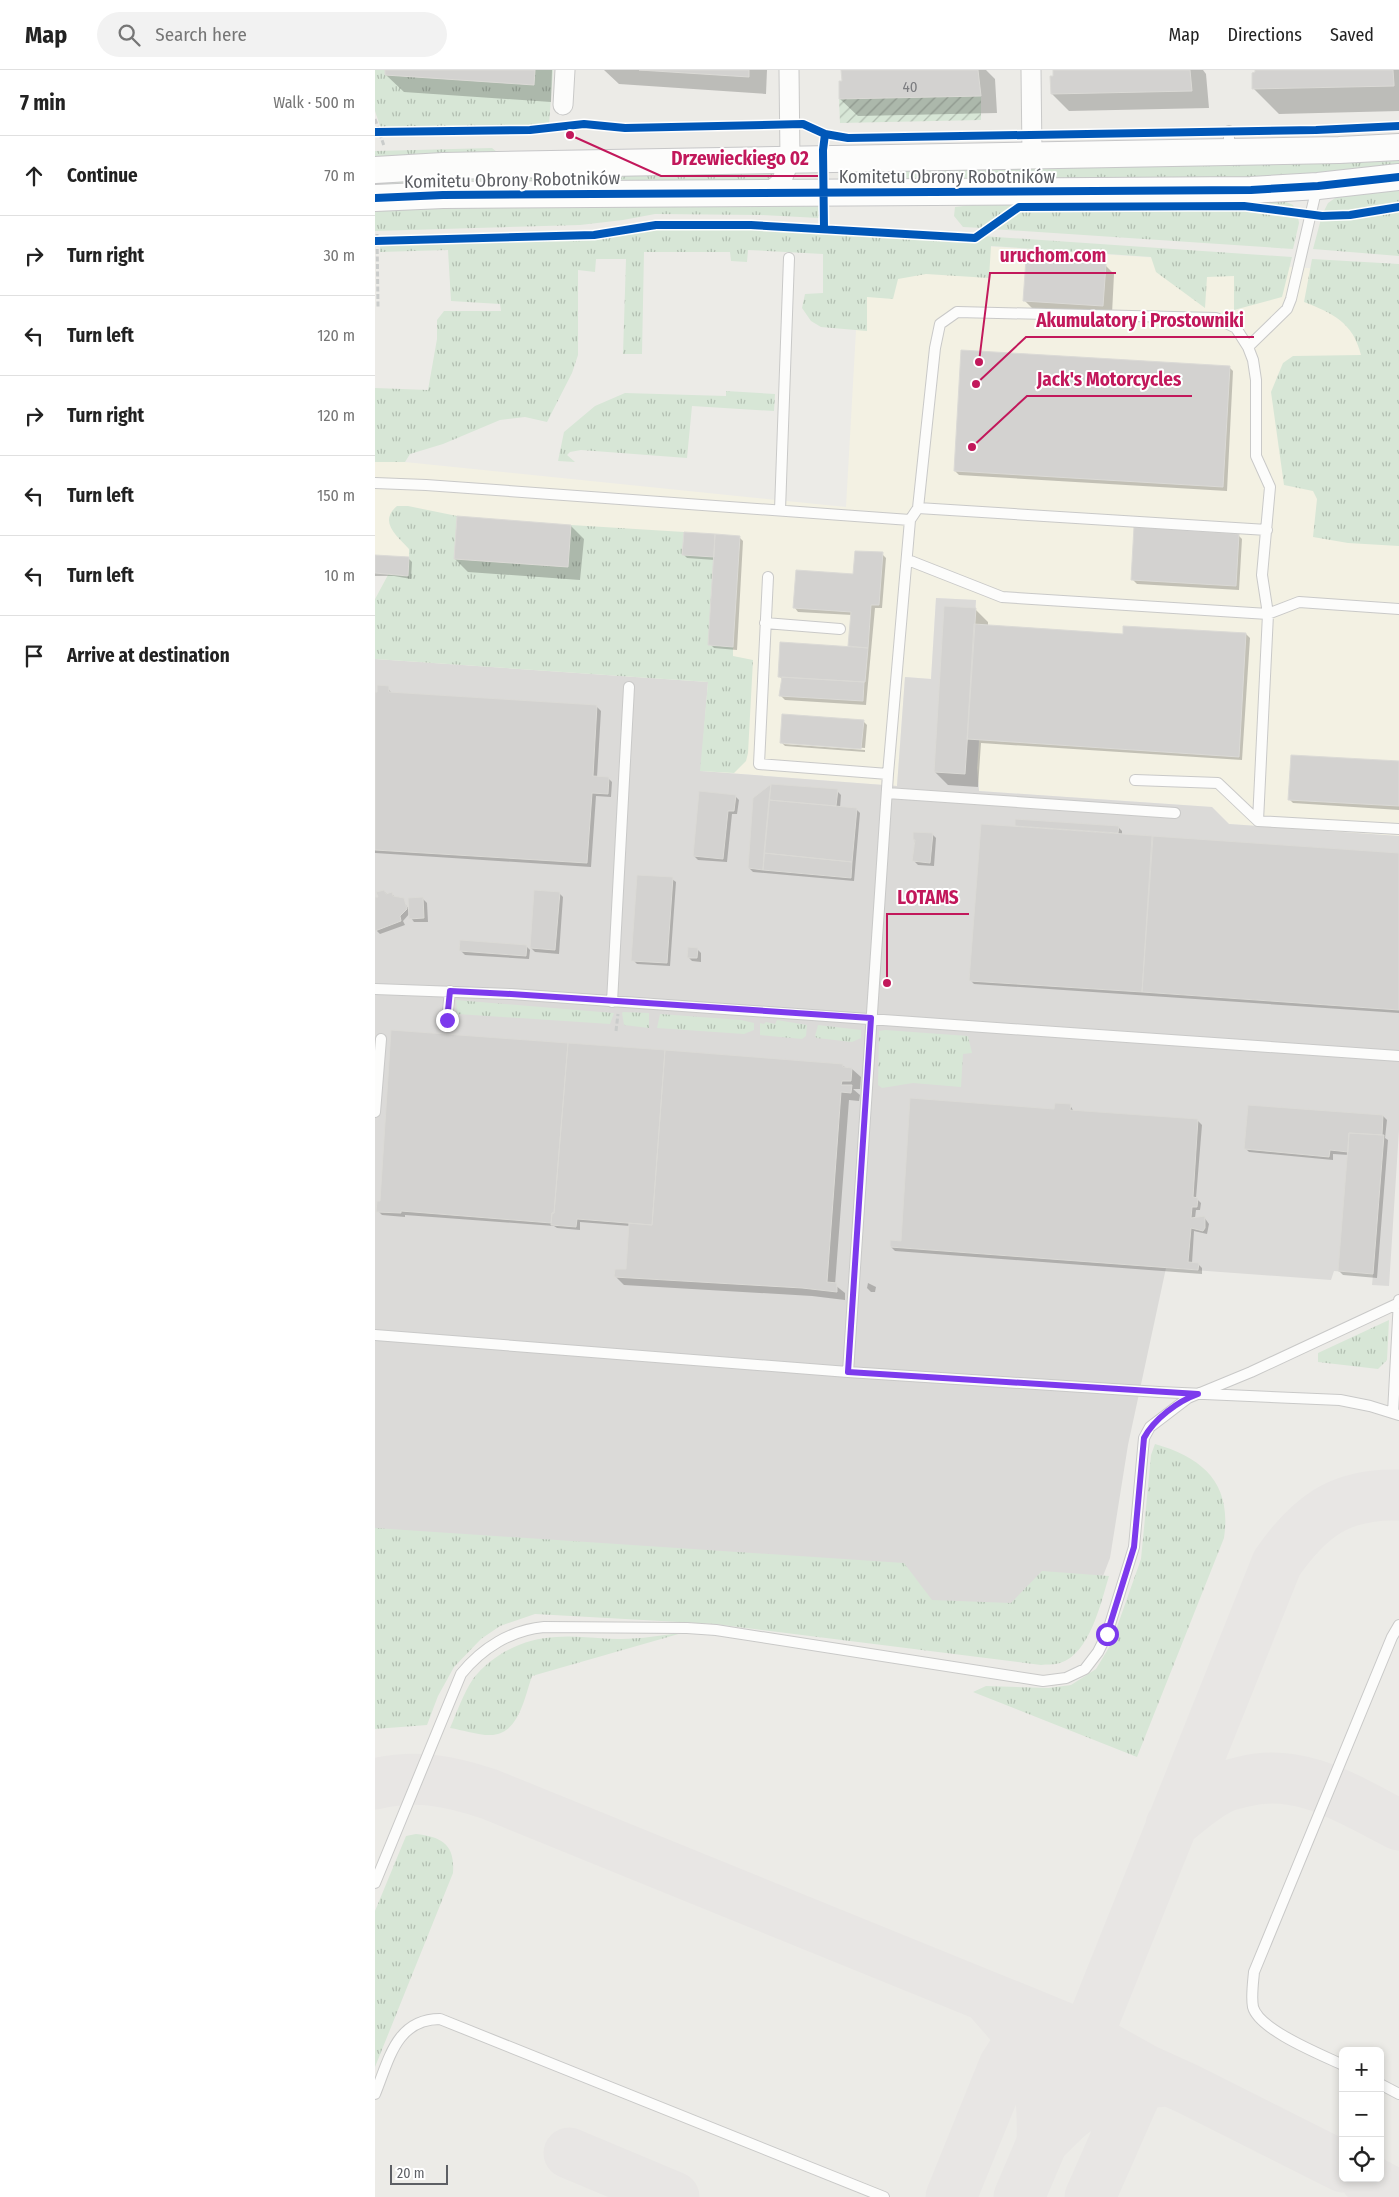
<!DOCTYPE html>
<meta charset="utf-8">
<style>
:root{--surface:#fff;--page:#f2f2f2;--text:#222;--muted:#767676;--line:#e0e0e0}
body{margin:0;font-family:"Fira Sans Condensed",sans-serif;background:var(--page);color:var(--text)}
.controls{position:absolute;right:15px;bottom:15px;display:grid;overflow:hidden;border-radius:8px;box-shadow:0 2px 8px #0003}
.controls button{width:45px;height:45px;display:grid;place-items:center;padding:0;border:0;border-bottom:1px solid var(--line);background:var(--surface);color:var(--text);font:25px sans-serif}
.scale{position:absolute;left:15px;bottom:12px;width:58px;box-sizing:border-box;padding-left:5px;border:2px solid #5d5f64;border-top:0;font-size:14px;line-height:18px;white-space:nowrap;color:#5d5f64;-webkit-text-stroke:4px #fff;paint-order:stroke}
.stop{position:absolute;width:15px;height:15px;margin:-11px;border:4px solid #7c3aed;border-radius:50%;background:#fff}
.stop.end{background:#7c3aed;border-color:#fff;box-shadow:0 1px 5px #0008}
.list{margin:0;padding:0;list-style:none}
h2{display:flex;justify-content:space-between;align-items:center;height:65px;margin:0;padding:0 20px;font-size:21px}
h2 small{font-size:16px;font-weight:400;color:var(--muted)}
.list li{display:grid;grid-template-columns:32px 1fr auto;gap:15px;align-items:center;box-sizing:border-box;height:80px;padding:0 20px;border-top:1px solid var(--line)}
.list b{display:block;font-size:19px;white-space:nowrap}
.list em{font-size:16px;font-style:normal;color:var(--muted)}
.icon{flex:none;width:28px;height:28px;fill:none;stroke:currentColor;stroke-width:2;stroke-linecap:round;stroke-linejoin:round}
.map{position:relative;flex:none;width:1024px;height:2127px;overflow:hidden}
header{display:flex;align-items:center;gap:30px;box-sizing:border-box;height:70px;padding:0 25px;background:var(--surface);border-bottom:1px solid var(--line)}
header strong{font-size:24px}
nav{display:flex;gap:28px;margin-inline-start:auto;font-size:18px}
.search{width:350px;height:45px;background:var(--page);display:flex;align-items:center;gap:12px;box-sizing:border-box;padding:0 18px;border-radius:28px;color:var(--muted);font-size:19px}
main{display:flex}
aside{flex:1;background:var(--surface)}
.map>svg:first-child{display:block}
.commercial{fill:#f3f1e3}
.industrial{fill:#dbdad8}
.grass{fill:url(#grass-tufts)}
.garden{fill:url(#garden-furrows)}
.shadow{fill:#0003}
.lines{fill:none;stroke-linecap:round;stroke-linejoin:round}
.taxiway{stroke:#e8e6e4;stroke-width:51}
.building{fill:#d3d2d0;stroke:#dbdad6}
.lane-casing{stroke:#c9c9c8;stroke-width:12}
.street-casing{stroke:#c9c9c8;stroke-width:21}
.secondary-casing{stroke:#c7c7c8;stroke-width:28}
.path{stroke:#cacccb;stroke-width:3;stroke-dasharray:5 2.5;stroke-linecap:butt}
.lane{stroke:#fcfcfb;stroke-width:10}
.street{stroke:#fcfcfb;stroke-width:19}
.secondary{stroke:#fcfcfb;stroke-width:26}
.cycleway-casing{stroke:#fff;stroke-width:11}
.cycleway{stroke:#0057b8;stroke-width:8}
.route{stroke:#7c3aed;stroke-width:6}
.labels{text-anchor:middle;stroke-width:4;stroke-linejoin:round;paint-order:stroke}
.number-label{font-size:15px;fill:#7c7d80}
.street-label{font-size:18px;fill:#5d5f64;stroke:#fff}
.leader{fill:none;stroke:#c2185b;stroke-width:2}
.callout-dot{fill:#c2185b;stroke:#fff;stroke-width:2}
.callout-label{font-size:19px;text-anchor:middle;font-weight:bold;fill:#c2185b;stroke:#fff;stroke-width:4;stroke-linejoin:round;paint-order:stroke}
</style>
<header>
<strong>Map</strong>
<div class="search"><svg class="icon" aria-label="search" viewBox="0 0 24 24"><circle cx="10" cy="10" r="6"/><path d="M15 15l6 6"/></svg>Search here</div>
<nav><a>Map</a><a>Directions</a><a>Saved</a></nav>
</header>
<main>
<aside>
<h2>7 min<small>Walk · 500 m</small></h2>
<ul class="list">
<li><svg class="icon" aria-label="ahead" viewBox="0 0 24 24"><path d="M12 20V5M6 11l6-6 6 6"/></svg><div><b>Continue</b></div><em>70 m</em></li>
<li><svg class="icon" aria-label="right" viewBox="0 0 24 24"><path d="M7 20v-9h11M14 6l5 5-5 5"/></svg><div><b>Turn right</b></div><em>30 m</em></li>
<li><svg class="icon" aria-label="left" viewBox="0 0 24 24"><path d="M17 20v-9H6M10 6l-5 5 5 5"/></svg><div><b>Turn left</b></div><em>120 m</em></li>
<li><svg class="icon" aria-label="right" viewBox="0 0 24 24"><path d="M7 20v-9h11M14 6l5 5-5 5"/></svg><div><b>Turn right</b></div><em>120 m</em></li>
<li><svg class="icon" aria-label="left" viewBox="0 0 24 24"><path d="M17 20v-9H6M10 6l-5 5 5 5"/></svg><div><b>Turn left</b></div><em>150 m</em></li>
<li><svg class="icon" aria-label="left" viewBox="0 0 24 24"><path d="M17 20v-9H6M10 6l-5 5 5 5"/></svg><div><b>Turn left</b></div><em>10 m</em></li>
<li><svg class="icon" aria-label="arrive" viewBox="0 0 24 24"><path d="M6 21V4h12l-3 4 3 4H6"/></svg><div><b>Arrive at destination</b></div></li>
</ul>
</aside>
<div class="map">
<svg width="1024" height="2127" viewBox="0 0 1024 2127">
<defs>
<pattern id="grass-tufts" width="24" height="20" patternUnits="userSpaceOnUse" patternTransform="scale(1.25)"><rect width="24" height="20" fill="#d7e6d6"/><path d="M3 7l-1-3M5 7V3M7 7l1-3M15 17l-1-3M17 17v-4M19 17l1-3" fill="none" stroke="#b2beb1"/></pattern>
<pattern id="garden-furrows" width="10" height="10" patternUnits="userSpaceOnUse" patternTransform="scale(1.25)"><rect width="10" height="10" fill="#d7e6d6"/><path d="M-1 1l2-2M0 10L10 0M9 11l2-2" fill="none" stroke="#b2beb1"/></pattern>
</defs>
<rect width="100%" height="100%" fill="#ecebe7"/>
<path class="commercial" d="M 530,171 L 1024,204 L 1024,766 L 854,754 L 837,737 L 604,721 L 602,698 L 604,670 L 592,669 L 601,530 L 561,528 L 556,609 L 530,607 L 522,716 L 325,701 L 333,612 L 0,589 L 0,529 L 14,503 L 0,485 L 0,392 L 30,392 L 471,437 L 486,172 Z"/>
<path class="industrial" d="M 561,528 L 601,530 L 592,669 L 604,670 L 602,698 L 604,721 L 837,737 L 854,754 L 1024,766 L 1024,1060 L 1014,1216 L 997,1215 L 998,1204 L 959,1201 L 956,1210 L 791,1198 L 753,1375 L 735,1488 L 723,1519 L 702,1559 L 0,1530 L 0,589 L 333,612 L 326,701 L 522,716 L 530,607 L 556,609 Z"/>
<path class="grass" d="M 0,0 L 10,0 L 10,5 L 158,15 L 160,0 L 178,0 L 174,55 L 154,57 L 6,59 L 0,41 Z
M 117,78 L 122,82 L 0,88 L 0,81 Z
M 1024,87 L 1024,97 L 920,107 L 463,112 L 463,98 Z
M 401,99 L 400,106 L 385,112 L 0,115 L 0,108 Z
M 1024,119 L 1024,133 L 979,141 L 948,143 L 953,133 L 963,126 Z
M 907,130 L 918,135 L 920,139 L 866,133 L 644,134 L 608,158 L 588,157 L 579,146 L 580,137 L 605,134 Z
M 444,133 L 444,148 L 386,145 L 280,144 L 248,150 L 205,155 L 0,161 L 0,136 Z
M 646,140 L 875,140 L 923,147 L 924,153 L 918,179 L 617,159 Z
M 1024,140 L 1024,186 L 938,179 L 946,149 L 976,148 Z
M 282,158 L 381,159 L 601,171 L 607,166 L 917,187 L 907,227 L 859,240 L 859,206 L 832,207 L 830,238 L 781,202 L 776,187 L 616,176 L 614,208 L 551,204 L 523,209 L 518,229 L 492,227 L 492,261 L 446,257 L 436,251 L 427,238 L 430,224 L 448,223 L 448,184 L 373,180 L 372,192 L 356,191 L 355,182 L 269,182 L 267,284 L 248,284 L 251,189 L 221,189 L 220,202 L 203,200 L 203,285 L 197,303 L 172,352 L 150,347 L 125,350 L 68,374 L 35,384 L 30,392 L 0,392 L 0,318 L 53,320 L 62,269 L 62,250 L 69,241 L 126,241 L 125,234 L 76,231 L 73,180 L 5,182 L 5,175 L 221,168 Z
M 937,189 L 1024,194 L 1024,476 L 973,473 L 938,467 L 942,429 L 938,421 L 909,415 L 896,322 L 908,293 L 918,286 L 986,285 C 978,252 957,243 929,232 Z
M 351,321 L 400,324 L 399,341 L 317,336 L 312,388 L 206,380 L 195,382 L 192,385 L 200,392 L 183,391 L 189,362 L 220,336 L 250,323 L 351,326 Z
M 22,436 L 33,436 L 82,446 L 79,489 L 192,497 L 196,455 L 309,462 L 307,484 L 339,487 L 333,575 L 358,577 L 358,586 L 378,590 L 373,683 L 371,691 L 359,703 L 325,701 L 333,612 L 0,589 L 0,529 L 14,503 L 34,487 L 34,479 C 22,466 3,452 22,436 Z
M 81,930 L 239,943 L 235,954 L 82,944 Z
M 248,942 L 274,943 L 274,958 L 249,955 L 247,943 Z
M 285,944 L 366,950 L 379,953 L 379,960 L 369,964 L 282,958 Z
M 402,950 L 432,955 L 431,966 L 427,969 L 385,965 L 385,953 L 389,954 L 391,952 L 400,954 Z
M 443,955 L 486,960 L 486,968 L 477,972 L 442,968 L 440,966 Z
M 510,960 L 593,966 L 597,983 L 588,984 L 586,1017 L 538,1013 L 507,1018 L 503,1015 L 504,961 Z
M 1014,1250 L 1012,1290 L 1003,1299 L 943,1292 L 943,1283 Z
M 780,1374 C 829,1388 857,1414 849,1468 L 762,1687 L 598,1622 L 611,1616 L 673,1618 L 696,1615 L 721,1599 L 736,1574 L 766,1489 L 776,1385 Z
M 0,1458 L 529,1493 L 557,1530 L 636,1533 L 667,1501 L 734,1506 C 726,1532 715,1584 685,1593 C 679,1595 672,1594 666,1595 L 340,1554 L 160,1544 L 125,1556 L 106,1569 L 79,1597 L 63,1626 L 52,1655 L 0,1659 Z
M 307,1563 L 157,1606 C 150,1626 144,1663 118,1665 C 105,1666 88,1660 75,1658 C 82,1642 88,1624 98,1609 C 117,1584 150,1568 181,1567 C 202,1565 224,1569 246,1569 C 266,1569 287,1565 307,1563 Z
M 41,1764 C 67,1767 80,1774 78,1803 L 0,1997 L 0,1841 L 31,1766 Z"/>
<path class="garden" d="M 606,26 L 606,50 L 465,53 L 464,29 Z"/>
<path class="shadow" d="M 12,0 L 177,0 L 176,32 L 29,22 L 11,5 Z
M 229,0 L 392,0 L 391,24 L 244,14 Z
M 468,0 L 611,0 L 620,9 L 622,43 L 483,46 L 465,29 Z
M 679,0 L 828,0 L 831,4 L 834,38 L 694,41 L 677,24 Z
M 881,0 L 1024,0 L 1024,41 L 904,44 L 879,19 Z
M 731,196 L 739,204 L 737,244 L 658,239 L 649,230 Z
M 854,297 L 858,301 L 852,421 L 584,405 L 580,401 Z
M 196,456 L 209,469 L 205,510 L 93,502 L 80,489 Z
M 863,465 L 867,469 L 864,520 L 762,514 L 758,510 Z
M 364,467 L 368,471 L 362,580 L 339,578 L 335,574 L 340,490 L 312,488 L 308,484 Z
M 507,484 L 511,488 L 507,538 L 500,538 L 491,635 L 410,630 L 406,626 L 408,610 L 404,606 L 475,578 L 477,545 L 423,542 L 420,538 L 479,506 Z
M 0,486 L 33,488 L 37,492 L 36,509 L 19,506 L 0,506 Z
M 600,539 L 613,552 L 613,556 L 749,565 L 871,564 L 875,568 L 867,690 L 606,673 L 603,717 L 573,715 L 560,702 Z
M 13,618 L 17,624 L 222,637 L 226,641 L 222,707 L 233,708 L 237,712 L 236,727 L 221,726 L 216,797 L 0,783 L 0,623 L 3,623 Z
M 488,651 L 492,655 L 490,678 L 409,672 L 409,674 L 490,680 L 490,682 L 410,676 L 406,672 Z
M 1024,692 L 1024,740 L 918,733 L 914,729 Z
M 462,721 L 466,725 L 465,738 L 481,739 L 485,743 L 479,811 L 378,802 L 374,798 L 380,729 Z
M 360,726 L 364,730 L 362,744 L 357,744 L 352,792 L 323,790 L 319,786 Z
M 641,750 L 743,757 L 747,761 L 747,765 L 1024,785 L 1024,943 L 599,914 L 595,910 L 641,758 Z
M 540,763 L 557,764 L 561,768 L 559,796 L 543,795 L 539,791 Z
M 297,809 L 301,812 L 295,896 L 262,894 L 258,890 Z
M 9,821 L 13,825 L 16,823 L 20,827 L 28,830 L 34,840 L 48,829 L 52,833 L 53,852 L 39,852 L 36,848 L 35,843 L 28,851 L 30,855 L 5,864 L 0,859 L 0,829 L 4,827 Z
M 184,823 L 188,827 L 184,884 L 160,882 L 156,878 Z
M 151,876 L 155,880 L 154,889 L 90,885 L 86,881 Z
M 322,879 L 326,883 L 326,892 L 317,891 L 313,887 Z
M 467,995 L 471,998 L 477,999 L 486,1007 L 485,1019 L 478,1019 L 485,1025 L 484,1031 L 474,1030 L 460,1215 L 470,1223 L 470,1230 L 437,1226 L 249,1215 L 240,1206 L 253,1200 L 255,1156 L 205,1152 L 205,1160 L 182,1158 L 179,1156 L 30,1145 L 30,1147 L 7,1145 L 3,1141 Z
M 695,1035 L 699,1042 L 823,1051 L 827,1055 L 821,1128 L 826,1133 L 825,1140 L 821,1140 L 820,1148 L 829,1147 L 834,1154 L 832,1164 L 819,1161 L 817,1193 L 823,1194 L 827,1198 L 827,1204 L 520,1181 L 516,1177 L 527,1173 L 680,1040 Z
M 1008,1046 L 1012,1050 L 1010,1068 L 1013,1070 L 1002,1208 L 968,1205 L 964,1201 L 974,1085 L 958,1084 L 958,1090 L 874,1082 L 870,1078 Z
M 493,1213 L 501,1217 L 500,1222 L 496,1222 L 492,1218 Z"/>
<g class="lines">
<path class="taxiway" d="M 0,1714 C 41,1704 75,1711 114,1724 L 712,1967 L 771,2000 L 813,2019 L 968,2097
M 796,1755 C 812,1742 827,1728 845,1719 C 852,1715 860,1714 867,1712 C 924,1696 975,1730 1024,1755
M 612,1927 C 626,1944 645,1962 655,1983 C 667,2009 668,2043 667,2072 C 677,2063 685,2053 695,2045 C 722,2022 758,2013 792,2011
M 194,2083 L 299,2127
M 990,2108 L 1024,2126
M 576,2127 L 629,1996 L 646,1970 L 667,1949
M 644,2127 L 712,1967 L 902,1493 C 934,1447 965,1423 1024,1425
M 715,2127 L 771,2000"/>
</g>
<path class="building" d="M 10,0 L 160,0 L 159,15 L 10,5 Z
M 264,0 L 374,0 L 374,7 Z
M 466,0 L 603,0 L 606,26 L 464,29 L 464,11 L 467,11 Z
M 678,0 L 815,0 L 817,21 L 676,24 L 675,6 L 678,6 Z
M 880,0 L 1018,0 L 1019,14 L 1019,16 L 877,19 L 877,3 L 880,2 Z
M 651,189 L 731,194 L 728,236 L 648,231 Z
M 586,280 L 855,296 L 848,417 L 579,401 Z
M 82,446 L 196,455 L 193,497 L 79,489 Z
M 759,457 L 864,464 L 861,516 L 756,510 Z
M 309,462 L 340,464 L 339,487 L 307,485 Z
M 340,464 L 365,466 L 358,577 L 333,575 Z
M 480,481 L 508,482 L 504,535 L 496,535 L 493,578 L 473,576 L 476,542 L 418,538 L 421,500 L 478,504 Z
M 0,485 L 34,487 L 33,506 L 0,503 Z
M 569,536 L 601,538 L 590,704 L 559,702 Z
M 599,554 L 748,564 L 748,556 L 871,563 L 864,687 L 592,669 Z
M 405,572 L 493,578 L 490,612 L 403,607 Z
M 407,607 L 489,612 L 488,631 L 404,626 Z
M 2,615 L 14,616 L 14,622 L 222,635 L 218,706 L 234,707 L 233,724 L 217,723 L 212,793 L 0,780 L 0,622 L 2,622 Z
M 407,644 L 489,650 L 486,679 L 405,673 Z
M 916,685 L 1024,691 L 1024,736 L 913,730 Z
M 396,714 L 388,800 L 373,798 L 378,728 Z
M 396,714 L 463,719 L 461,736 L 394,730 Z
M 324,721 L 361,725 L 359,741 L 353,741 L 348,789 L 318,786 Z
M 394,730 L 482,738 L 477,792 L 389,783 Z
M 640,749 L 744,756 L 743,763 L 640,756 Z
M 606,754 L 778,766 L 767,922 L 594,911 Z
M 538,762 L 558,763 L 555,793 L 537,791 L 540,770 L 538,770 Z
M 777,766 L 1024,783 L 1024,940 L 767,922 Z
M 389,783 L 477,792 L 476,808 L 388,800 Z
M 262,805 L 298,807 L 292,893 L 256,891 Z
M 9,820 L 11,824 L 17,822 L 18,826 L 29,828 L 32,839 L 25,846 L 26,851 L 0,861 L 0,827 L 3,827 L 1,822 Z
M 159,820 L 185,822 L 180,880 L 155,878 Z
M 48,827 L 49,848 L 34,849 L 33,828 Z
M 85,870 L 152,875 L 151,886 L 84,881 Z
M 313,877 L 323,878 L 322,888 L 312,888 Z
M 16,960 L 193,973 L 179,1143 L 177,1143 L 176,1153 L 26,1141 L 26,1143 L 1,1142 L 2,1131 L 5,1131 Z
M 193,973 L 290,980 L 277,1155 L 202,1149 L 201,1157 L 176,1155 L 177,1143 L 179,1143 Z
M 290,980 L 468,994 L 468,997 L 477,998 L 476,1011 L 467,1011 L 466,1015 L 477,1015 L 476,1023 L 466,1022 L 452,1212 L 462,1213 L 462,1222 L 427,1218 L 239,1207 L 240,1199 L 251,1199 L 254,1153 L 277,1155 Z
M 535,1028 L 679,1039 L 680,1033 L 696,1034 L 695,1040 L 823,1049 L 818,1127 L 823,1128 L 822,1137 L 817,1137 L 816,1148 L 830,1146 L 830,1158 L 828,1161 L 816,1158 L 813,1192 L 824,1193 L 823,1200 L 515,1177 L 515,1170 L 526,1171 Z
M 873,1035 L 1008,1045 L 1007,1065 L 974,1063 L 973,1082 L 955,1080 L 954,1087 L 869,1079 Z
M 974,1063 L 1009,1065 L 998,1204 L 963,1201 Z"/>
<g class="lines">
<g class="lane-casing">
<path id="lane" d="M 854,61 L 854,81
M 873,277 L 912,239 L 916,229 L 942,117
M 0,413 L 51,415 L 535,450
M 543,438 L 892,460
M 405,440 L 414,188
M 533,490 L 627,527 L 893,544 L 924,532 L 1024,539
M 393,507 L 384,694 L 513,704
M 390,553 L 465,559
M 760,710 L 843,713 L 883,751 L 1024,759
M 512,723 L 800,743
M 0,919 L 136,924 L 1024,986
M 237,932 L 254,617
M 72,950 L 75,921
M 0,1042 L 6,969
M 0,1265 L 473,1302 L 784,1322 L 965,1330 L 995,1336 L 1024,1345
M 473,1302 L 513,704 L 535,450 L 543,438 L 560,278 L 565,254 L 582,242 L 841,248 L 861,258 L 873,277 L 878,290 L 881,310 L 881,386 L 895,417 L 887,505 L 893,544 L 883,751
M 1018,1343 L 1024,1230
M 0,1813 L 86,1604 C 107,1578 136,1560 169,1557 L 312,1558 L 341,1560 L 668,1611 L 691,1608 L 710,1599 L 723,1582 L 732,1564 L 759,1477 L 769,1368 L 775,1357 L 813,1328 L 876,1302 L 1024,1233
M 968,1995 C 947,1985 884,1960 878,1937 C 876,1927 878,1913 879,1902 L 1017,1567 L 1024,1555
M 1005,2014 L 1024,2024
M 0,2024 C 14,1990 21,1949 65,1949 L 509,2127"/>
</g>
<g class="street-casing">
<path id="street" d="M 656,0 L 657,85
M 188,35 L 190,0
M 393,123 L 406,112 L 415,90 L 414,0"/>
</g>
<g class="secondary-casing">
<path id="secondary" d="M 0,100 L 68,96 L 964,80 L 1024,77
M 0,128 L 68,125 L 876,120 L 943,116 L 1024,107"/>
</g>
<path class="path" d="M 0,49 L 9,76
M 2,164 L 3,237
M 241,961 L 243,944"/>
<use href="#lane" class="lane"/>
<use href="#street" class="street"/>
<use href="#secondary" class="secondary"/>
<g class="cycleway-casing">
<path id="cycleway" d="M 0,62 L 155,60 L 209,54 L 250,58 L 428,54 L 450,64 L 473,68 L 941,60 L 1024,56
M 0,128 L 68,125 L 876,120 L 943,116 L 1024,107
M 449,159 L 448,80 L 450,64
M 0,171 L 219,165 L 281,155 L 376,155 L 600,168 L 644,137 L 869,136 L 947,146 L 975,145 L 1024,137"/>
</g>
<use href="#cycleway" class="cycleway"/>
</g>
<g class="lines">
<path class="route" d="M 72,950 L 75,921 L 136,924 L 496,948 L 473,1302 L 823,1324 C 803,1331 779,1349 769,1368 L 759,1477 L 732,1564"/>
</g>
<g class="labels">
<g class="number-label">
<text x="535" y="22">40</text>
</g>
<g class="street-label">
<text x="572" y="113">Komitetu Obrony Robotników</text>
<text transform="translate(137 110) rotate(-1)" y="6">Komitetu Obrony Robotników</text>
</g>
</g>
<path class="leader" d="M195 65L286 106H443M604 292L615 203H741M601 314L651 267H879M597 377L652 326H817M512 913L512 844H594"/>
<g class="callout-dot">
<circle cx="195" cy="65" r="5"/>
<circle cx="604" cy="292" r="5"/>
<circle cx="601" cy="314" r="5"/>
<circle cx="597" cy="377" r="5"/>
<circle cx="512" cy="913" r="5"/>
</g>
<g class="callout-label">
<text x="365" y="95">Drzewieckiego 02</text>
<text x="678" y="192">uruchom.com</text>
<text x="765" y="257">Akumulatory i Prostowniki</text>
<text x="734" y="316">Jack's Motorcycles</text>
<text x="553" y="834">LOTAMS</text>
</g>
</svg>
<div class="controls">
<button>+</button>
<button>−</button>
<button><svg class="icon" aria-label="locate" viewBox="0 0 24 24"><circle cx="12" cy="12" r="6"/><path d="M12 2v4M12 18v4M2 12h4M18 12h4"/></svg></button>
</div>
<div class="scale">20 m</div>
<div class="stop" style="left:732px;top:1564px"></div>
<div class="stop end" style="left:72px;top:950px"></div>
</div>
</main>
